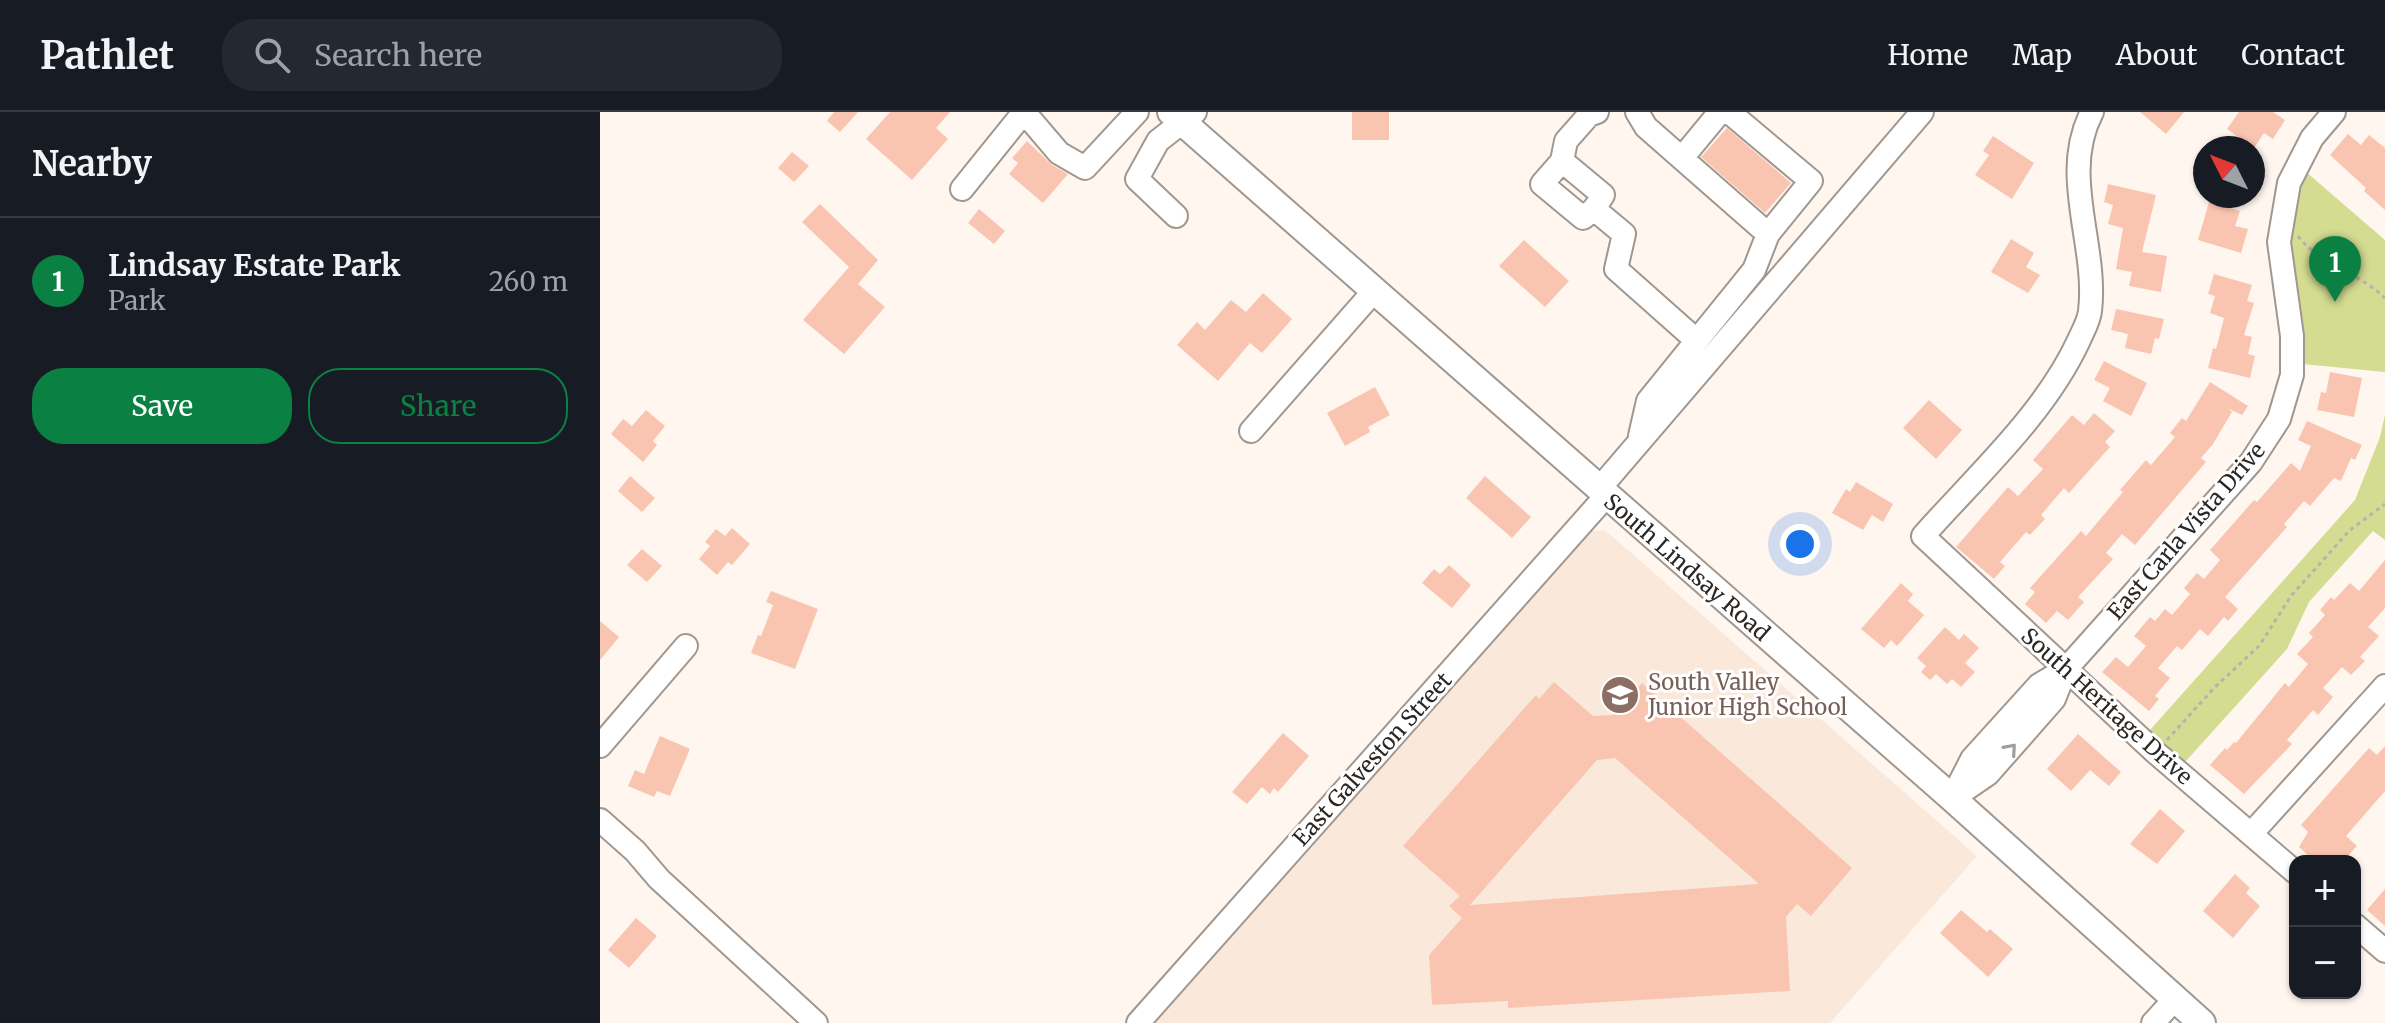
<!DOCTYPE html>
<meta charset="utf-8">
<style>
:root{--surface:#171b24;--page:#242831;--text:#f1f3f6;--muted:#9ea1a6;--line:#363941;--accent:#0b8043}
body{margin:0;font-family:Merriweather,serif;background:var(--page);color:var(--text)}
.controls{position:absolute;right:24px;bottom:24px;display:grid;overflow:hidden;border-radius:16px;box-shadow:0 2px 6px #0004}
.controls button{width:72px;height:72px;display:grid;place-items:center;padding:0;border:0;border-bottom:2px solid var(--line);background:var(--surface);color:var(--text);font:40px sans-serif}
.compass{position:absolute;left:1593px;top:24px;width:72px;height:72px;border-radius:50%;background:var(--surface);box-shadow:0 2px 6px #0004;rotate:312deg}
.you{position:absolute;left:1200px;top:432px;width:28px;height:28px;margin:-20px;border:6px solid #fff;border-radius:50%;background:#1a73e8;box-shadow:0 0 0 12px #1a73e833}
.badge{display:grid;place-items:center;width:52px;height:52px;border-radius:50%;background:var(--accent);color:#fff;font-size:26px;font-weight:700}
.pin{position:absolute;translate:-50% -66px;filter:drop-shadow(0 2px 4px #0008)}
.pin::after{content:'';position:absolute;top:42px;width:28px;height:24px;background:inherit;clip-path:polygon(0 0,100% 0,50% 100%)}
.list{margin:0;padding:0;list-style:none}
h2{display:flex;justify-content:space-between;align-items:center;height:104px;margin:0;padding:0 32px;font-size:34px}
h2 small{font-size:26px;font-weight:400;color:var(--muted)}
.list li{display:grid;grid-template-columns:52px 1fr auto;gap:24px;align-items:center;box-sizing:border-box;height:128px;padding:0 32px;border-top:2px solid var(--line)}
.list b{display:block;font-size:30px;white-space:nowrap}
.list p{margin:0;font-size:26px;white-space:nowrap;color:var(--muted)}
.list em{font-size:26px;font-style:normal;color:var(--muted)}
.actions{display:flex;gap:16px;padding:24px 32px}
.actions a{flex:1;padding:18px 0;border:2px solid var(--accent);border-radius:32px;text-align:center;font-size:28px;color:var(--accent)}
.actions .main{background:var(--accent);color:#fff}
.icon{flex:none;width:44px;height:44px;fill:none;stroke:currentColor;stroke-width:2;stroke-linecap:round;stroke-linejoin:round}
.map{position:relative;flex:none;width:1785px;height:911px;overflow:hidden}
header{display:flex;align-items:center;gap:48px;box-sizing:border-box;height:112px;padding:0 40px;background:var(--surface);border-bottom:2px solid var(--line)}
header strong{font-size:38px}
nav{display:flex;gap:44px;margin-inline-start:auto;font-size:28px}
.search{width:560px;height:72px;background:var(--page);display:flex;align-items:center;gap:20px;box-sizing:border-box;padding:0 28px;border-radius:32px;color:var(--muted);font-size:30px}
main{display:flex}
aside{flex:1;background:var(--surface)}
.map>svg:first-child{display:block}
.built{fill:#fae9db}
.green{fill:#d3dc91}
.building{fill:#fac5b0;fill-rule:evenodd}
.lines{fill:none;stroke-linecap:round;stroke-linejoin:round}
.minor-casing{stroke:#a1978f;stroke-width:26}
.major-casing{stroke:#a1978f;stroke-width:30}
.path{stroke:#b9b1ac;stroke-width:3;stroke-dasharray:4 4;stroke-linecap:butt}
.minor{stroke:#fff;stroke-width:22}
.major{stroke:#fff;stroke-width:26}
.oneway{stroke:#a09e9c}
.labels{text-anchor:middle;stroke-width:6;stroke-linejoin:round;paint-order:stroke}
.street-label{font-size:22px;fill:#2b2724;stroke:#fff}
.education-label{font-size:22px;fill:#785e54;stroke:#fff;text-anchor:start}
</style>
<header>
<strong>Pathlet</strong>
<div class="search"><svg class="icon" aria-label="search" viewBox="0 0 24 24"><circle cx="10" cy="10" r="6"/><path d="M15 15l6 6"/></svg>Search here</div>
<nav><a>Home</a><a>Map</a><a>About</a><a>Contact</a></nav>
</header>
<main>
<aside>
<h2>Nearby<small></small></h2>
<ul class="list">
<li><span class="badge">1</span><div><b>Lindsay Estate Park</b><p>Park</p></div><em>260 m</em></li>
</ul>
<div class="actions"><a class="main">Save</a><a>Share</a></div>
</aside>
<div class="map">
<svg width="1785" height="911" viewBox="0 0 1785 911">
<rect width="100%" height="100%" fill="#fff6ef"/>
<path class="built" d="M 1005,418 L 1377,744 L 1230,911 L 552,911 L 657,791 L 692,758 L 985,423 L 992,419 Z"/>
<path class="green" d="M 1698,53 L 1785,128 L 1785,260 L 1692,251 L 1679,130 Z
M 1785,303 L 1785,428 L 1773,419 L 1709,490 L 1687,537 L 1577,659 L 1542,627 L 1755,388 L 1780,325 Z"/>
<path class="building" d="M 234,0 L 258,0 L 240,20 L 227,9 Z
M 290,0 L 350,0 L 336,16 L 348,27 L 312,68 L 266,27 Z
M 752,0 L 789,0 L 789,28 L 752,28 Z
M 1540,0 L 1584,0 L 1566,22 Z
M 1639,0 L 1673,0 L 1685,8 L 1673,27 L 1664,21 L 1654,36 L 1627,17 Z
M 1127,16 L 1191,71 L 1165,101 L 1101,45 Z
M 1748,22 L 1761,33 L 1769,23 L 1785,36 L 1785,98 L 1764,79 L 1766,76 L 1730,43 Z
M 1393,24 L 1434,51 L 1412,87 L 1375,63 L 1389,43 L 1383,39 Z
M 427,29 L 452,53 L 468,62 L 443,91 L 409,62 L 418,51 L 412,46 Z
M 192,40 L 209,54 L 194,70 L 178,56 Z
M 1508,72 L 1556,83 L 1542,140 L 1567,144 L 1561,180 L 1529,174 L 1532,160 L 1516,157 L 1523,116 L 1508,112 L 1513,93 L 1504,90 Z
M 1609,90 L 1640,99 L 1635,114 L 1648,117 L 1641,141 L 1598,128 Z
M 220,92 L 278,148 L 258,172 L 285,195 L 244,242 L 203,208 L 249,155 L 202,110 Z
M 379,97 L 405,119 L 394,132 L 368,111 Z
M 1411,127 L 1434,141 L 1426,155 L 1440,163 L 1428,181 L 1391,160 Z
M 924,128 L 969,169 L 945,195 L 899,154 Z
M 1614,162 L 1652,173 L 1647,189 L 1654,191 L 1644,223 L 1652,225 L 1648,242 L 1655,244 L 1650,266 L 1608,256 L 1613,236 L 1616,237 L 1624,206 L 1610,201 L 1615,184 L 1608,182 Z
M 663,181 L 692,207 L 662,241 L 650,231 L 618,269 L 577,233 L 597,210 L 605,218 L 631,188 L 646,200 Z
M 1516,197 L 1564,207 L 1559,227 L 1555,226 L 1551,242 L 1525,236 L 1528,222 L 1511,218 Z
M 1504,249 L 1547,271 L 1531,304 L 1503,289 L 1510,276 L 1494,268 Z
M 1730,260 L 1762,266 L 1754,305 L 1717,298 L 1721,280 L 1726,281 Z
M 1610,270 L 1648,294 L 1642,303 L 1629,297 L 1632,300 L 1613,332 L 1601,346 L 1606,350 L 1535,433 L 1522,422 L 1506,441 L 1513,447 L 1478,485 L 1484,490 L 1468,508 L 1457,499 L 1446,511 L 1425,492 L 1435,480 L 1430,476 L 1481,419 L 1486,424 L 1523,380 L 1520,378 L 1546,348 L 1551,353 L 1575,325 L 1570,321 L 1582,306 L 1586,309 Z
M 775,275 L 790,303 L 768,315 L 770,320 L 745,334 L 727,301 Z
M 1329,288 L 1362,318 L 1336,347 L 1303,316 Z
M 46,298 L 65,314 L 53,329 L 57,333 L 43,350 L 11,322 L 23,307 L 32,314 Z
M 1494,301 L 1515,319 L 1505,330 L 1510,335 L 1469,381 L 1464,376 L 1441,403 L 1445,407 L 1430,423 L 1426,420 L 1400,450 L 1405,454 L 1394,467 L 1356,435 L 1408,375 L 1418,384 L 1443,357 L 1433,348 L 1472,303 L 1484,313 Z
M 1707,309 L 1762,333 L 1755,348 L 1751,346 L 1741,369 L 1734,366 L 1710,394 L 1704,389 L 1684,412 L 1687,415 L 1625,485 L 1638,497 L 1628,509 L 1624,505 L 1608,524 L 1600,517 L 1582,538 L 1577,534 L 1558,556 L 1570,566 L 1555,584 L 1559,587 L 1549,599 L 1502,560 L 1516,545 L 1528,555 L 1546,534 L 1534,524 L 1550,505 L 1555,509 L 1565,497 L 1572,503 L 1590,482 L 1584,476 L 1597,461 L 1604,467 L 1620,448 L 1610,438 L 1625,421 L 1654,388 L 1657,390 L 1691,351 L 1700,359 L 1711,334 L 1698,328 Z
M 30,364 L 55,386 L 42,400 L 18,379 Z
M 885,364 L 931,405 L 912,426 L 866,386 Z
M 1256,370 L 1293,392 L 1283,410 L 1272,403 L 1263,418 L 1232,401 L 1246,377 L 1250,380 Z
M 132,416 L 150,432 L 132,453 L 128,450 L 117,463 L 99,447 L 110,434 L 105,430 L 116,417 L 125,424 Z
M 42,437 L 62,454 L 47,470 L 27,453 Z
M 1785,448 L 1785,496 L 1768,515 L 1779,524 L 1760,545 L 1765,549 L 1751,563 L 1742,555 L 1723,576 L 1733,585 L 1718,603 L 1713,598 L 1687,628 L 1692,632 L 1644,682 L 1610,653 L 1625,636 L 1627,638 L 1634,630 L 1636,631 L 1685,571 L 1689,575 L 1708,552 L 1697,542 L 1713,525 L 1709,521 L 1725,503 L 1720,498 L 1731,485 L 1734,488 L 1750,471 L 1759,479 Z
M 849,453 L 871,473 L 852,496 L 822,471 L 834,457 L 840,462 Z
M 1301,471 L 1313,482 L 1308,489 L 1324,503 L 1297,534 L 1291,528 L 1284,536 L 1261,517 Z
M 171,479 L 218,497 L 195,557 L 151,541 L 158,523 L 161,524 L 173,493 L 166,490 Z
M 0,509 L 19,525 L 0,548 Z
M 1345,515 L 1359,528 L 1364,522 L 1379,536 L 1365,551 L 1375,560 L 1361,575 L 1352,567 L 1347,572 L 1336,562 L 1330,568 L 1321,560 L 1326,554 L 1317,546 Z
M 954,570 L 993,604 L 1013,603 L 1042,571 L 1252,756 L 1211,804 L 1197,792 L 1186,805 L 1190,879 L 908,896 L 908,889 L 832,893 L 829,843 L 862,806 L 849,794 L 860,784 L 803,734 L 936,583 L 939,587 ZM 1015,646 L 1159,772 L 870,793 L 997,648 Z
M 683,621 L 709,644 L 678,680 L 674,676 L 670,682 L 662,675 L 647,692 L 632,680 Z
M 1478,622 L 1521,660 L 1509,674 L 1490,658 L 1471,679 L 1447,657 Z
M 60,624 L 90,637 L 70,684 L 57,679 L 54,685 L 28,674 L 35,658 L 44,662 Z
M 1785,634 L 1785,679 L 1746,724 L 1757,734 L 1743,749 L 1714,749 L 1699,735 L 1708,720 L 1701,713 L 1769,636 L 1777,643 Z
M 1560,697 L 1585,719 L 1557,752 L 1530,732 Z
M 1635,762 L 1650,776 L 1646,781 L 1660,794 L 1633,826 L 1603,799 Z
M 1785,777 L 1785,814 L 1767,798 Z
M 1361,798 L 1387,820 L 1390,817 L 1413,837 L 1388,865 L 1340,821 Z
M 36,806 L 57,824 L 29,856 L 8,838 Z"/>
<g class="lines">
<g class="minor-casing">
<path id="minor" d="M 424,0 L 459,41 L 485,56 L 537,0
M 1037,0 L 1046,15 L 1168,122
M 1492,0 C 1459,63 1498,133 1490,199 C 1489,209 1483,219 1479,228 C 1445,302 1377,363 1323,424 L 1555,640 L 1695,760
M 1082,46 L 1120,0
M 962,49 L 1003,83 L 994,97 L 983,106 L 942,72 L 962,49 L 966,29 L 989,3 L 997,0
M 362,77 L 424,0
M 994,97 L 1024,122 L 1016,157 L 1096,228
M 576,104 L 537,67 L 558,29 L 595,0
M 651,319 L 774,179
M 1040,324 L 1048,289 L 1154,158 L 1168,122 L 1211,69 L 1129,0
M 999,377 L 1322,0
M 0,634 L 86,534
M 1352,686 L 1372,647 L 1439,573 L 1466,557 L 1651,350 L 1679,307 L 1692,263 L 1692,224 L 1679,130 L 1689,71 L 1712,26 L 1734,0
M 1353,686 L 1388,662 L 1454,587 L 1466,557
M 0,708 L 35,739 L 59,767 L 216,911
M 1651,722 L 1785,574
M 1755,813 L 1785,839
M 538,911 L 1006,384
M 1553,911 L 1575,887"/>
</g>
<g class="major-casing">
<path id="major" d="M 571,0 L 1352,686 L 1602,911"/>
</g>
<path class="path" d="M 1698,124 C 1721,154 1758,160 1785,186
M 1567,628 L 1614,576 L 1659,534 L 1691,484 L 1750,418 L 1785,392"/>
<use href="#minor" class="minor"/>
<use href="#major" class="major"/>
</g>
<defs><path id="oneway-chevron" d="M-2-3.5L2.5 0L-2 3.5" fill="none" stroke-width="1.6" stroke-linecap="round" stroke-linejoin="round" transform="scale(2)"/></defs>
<use class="oneway" href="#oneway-chevron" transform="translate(1411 637) rotate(-49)"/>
<defs>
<g id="school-disc" transform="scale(2)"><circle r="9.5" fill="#8d6e63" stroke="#fff"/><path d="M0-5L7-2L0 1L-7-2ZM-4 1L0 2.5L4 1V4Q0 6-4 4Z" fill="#fff"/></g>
</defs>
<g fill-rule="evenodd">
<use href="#school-disc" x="1020" y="583"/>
</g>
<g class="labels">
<g class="street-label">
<text transform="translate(1586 419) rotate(-49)" y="8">East Carla Vista Drive</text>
<text transform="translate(1087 455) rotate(41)" y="8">South Lindsay Road</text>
<text transform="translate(1507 594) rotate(42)" y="8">South Heritage Drive</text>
<text transform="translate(772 647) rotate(-48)" y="8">East Galveston Street</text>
</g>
<g class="education-label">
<text x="1048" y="578">South Valley<tspan x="1048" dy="25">Junior High School</tspan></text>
</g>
</g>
</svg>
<div class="controls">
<button>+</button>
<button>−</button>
</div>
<svg class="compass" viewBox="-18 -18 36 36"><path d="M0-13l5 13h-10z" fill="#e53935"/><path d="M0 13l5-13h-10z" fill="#9ea1a6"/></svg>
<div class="you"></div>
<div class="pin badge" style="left:1735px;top:190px">1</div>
</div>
</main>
